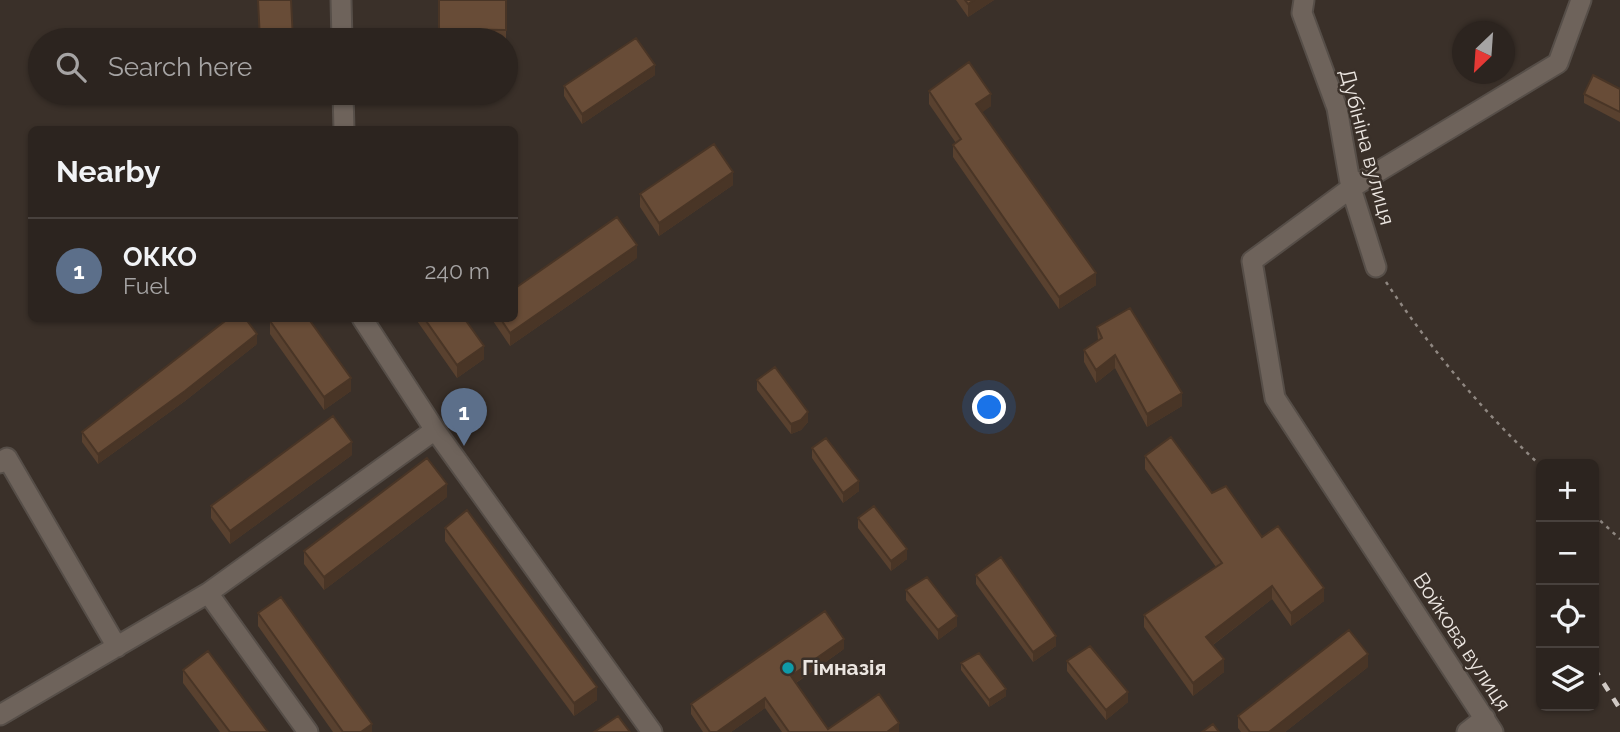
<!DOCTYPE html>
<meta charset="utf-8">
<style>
:root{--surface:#2c241f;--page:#342c28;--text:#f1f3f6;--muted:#a6a4a4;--line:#48413d;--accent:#27d885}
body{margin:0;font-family:Raleway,sans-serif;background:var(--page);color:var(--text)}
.controls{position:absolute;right:21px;bottom:21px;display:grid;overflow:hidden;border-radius:10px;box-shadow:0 2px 5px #0004}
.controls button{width:63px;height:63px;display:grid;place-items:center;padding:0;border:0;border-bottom:2px solid var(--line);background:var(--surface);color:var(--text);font:35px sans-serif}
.compass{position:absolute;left:1452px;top:21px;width:63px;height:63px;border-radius:50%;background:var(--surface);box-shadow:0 2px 5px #0004;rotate:205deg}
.you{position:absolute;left:990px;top:408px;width:24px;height:24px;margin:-18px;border:5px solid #fff;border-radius:50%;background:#1a73e8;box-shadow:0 0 0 10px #1a73e833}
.badge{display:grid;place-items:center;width:46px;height:46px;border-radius:50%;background:var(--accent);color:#fff;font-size:23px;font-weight:700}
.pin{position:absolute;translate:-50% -58px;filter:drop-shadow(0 2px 4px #0008)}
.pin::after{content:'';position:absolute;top:37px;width:24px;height:21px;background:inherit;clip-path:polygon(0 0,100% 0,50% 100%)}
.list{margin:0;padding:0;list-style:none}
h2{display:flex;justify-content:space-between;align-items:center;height:91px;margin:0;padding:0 28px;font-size:30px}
h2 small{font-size:23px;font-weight:400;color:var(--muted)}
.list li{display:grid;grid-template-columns:46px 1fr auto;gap:21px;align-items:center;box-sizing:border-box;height:105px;padding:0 28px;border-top:2px solid var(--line)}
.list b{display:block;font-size:26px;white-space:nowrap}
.list p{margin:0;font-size:23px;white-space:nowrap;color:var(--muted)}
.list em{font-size:23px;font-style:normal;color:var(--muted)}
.icon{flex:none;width:38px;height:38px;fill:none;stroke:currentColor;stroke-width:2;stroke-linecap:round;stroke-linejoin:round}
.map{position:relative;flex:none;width:1620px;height:732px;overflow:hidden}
.search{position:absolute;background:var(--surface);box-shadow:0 2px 5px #0004;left:28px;top:28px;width:490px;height:77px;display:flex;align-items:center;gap:18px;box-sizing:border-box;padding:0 24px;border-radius:38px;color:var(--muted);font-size:26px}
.panel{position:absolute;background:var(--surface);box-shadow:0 2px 5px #0004;left:28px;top:126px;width:490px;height:196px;border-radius:10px}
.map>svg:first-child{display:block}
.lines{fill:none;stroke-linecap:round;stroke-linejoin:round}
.minor-casing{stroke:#564e48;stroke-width:23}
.path{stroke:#8f8781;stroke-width:2.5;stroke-dasharray:3.5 5;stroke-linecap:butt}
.minor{stroke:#6e635b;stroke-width:19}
.rail{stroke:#d0c9c4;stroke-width:4.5;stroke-dasharray:9 9;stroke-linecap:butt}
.wall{fill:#59412f}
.shaded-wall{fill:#493526}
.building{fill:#684c37;stroke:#493526;stroke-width:2}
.culture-dot{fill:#0f9aa8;stroke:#3a3029;stroke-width:2.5}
.labels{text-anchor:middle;stroke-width:5;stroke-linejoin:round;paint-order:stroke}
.street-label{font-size:21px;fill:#ece6e1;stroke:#3a3029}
.poi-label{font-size:21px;font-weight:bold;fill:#ece6e1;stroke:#3a3029;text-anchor:start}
</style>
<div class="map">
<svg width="1620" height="732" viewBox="0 0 1620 732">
<rect width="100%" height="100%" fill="#3a3029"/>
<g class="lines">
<g class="minor-casing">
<path id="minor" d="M 341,0 L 342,40
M 1304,0 L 1302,13 L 1337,108 L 1351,188 L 1376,267
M 343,93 L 344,130
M 362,318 L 435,430 L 652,732
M 0,463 L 7,458 L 117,647
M 208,593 L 308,732
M 0,715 L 208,593 L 435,430
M 1467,732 L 1485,718
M 1493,732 L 1275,398 L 1252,261 L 1351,188 L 1558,63 L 1581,0"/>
</g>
<path class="path" d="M 1386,282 C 1430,348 1483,412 1541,466
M 1594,515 L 1620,539"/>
<use href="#minor" class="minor"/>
<path class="rail" d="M 1594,668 L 1620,709"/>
</g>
<path class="wall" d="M 439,0 L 506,0 L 506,41 L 506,40 L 439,40 Z
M 956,0 L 994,0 L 968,17 Z
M 655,75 L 582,124 L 564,96 L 564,86 Z
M 1620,89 L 1620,122 L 1584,103 L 1584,94 Z
M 929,91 L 991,106 L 981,112 L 1096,285 L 1059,309 L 953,157 L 953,145 L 956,143 L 929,104 Z
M 733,185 L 659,236 L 640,207 L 640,194 Z
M 637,258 L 510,346 L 491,318 L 514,318 Z
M 415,318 L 464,318 L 484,359 L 457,378 Z
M 270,321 L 351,391 L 324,410 L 270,334 Z
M 1097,327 L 1182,406 L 1147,427 L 1115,368 L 1096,383 L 1084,362 L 1084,350 L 1098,341 Z
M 257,344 L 185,401 L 98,464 L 82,442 L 82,432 Z
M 757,380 L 808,422 L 801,430 L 791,434 L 757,390 Z
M 812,448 L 859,491 L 843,503 L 812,458 Z
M 352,455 L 230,544 L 211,518 L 211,506 Z
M 1145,456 L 1212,493 L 1262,537 L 1324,601 L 1291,626 L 1272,599 L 1213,645 L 1224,672 L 1193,696 L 1144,627 L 1144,615 L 1216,567 L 1145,469 Z
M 447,497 L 324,590 L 304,564 L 304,551 Z
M 858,518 L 907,559 L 891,571 L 858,528 Z
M 445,528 L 597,700 L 574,716 L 445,541 Z
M 976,575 L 1056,646 L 1033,662 L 976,584 Z
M 906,590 L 957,626 L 938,640 L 906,600 Z
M 258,613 L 372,732 L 333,732 L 258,626 Z
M 844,649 L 796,683 L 828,729 L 899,732 L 782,732 L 765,708 L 731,732 L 703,732 L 691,714 L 691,704 Z
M 1067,661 L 1128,702 L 1106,720 L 1067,671 Z
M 961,663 L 1006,696 L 989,707 L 961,670 Z
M 1368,667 L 1285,732 L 1241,732 L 1238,728 L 1238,716 Z
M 183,670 L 268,732 L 220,732 L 183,683 Z"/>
<path class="shaded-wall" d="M 974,0 L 994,0 L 968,17 L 968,4 Z
M 655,65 L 655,75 L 582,124 L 582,114 Z
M 991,94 L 991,106 L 976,117 L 976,104 Z
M 733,172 L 733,185 L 659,236 L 659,223 Z
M 637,245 L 637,258 L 510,346 L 510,333 Z
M 1096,273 L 1096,285 L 1059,309 L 1059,297 Z
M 257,334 L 257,344 L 185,401 L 98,464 L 98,454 Z
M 484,346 L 484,359 L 457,378 L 457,365 Z
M 1115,355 L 1115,368 L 1096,383 L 1096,370 Z
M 351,378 L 351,391 L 324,410 L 324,397 Z
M 1182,393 L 1182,406 L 1147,427 L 1147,414 Z
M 808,412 L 808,422 L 801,430 L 791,434 L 791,424 Z
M 352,442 L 352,455 L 230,544 L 230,531 Z
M 859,481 L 859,491 L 843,503 L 843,493 Z
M 447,484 L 447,497 L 324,590 L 324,577 Z
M 907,549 L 907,559 L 891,571 L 891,561 Z
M 1272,586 L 1272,599 L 1206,650 L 1206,637 Z
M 1324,588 L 1324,601 L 1291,626 L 1291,613 Z
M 957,616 L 957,626 L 938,640 L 938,630 Z
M 1056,636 L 1056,646 L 1033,662 L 1033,652 Z
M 844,639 L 844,649 L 791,686 L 791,676 Z
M 1368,654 L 1368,667 L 1285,732 L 1269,732 Z
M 1224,659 L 1224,672 L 1193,696 L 1193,683 Z
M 597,687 L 597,700 L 574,716 L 574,703 Z
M 1006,689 L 1006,696 L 989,707 L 989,700 Z
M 1128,692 L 1128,702 L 1106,720 L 1106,710 Z
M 765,698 L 765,708 L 731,732 L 717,732 Z
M 899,723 L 899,732 L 887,732 Z
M 372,724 L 372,732 L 361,732 Z"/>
<path class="building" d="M 258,0 L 291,0 L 293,40 L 260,40 Z
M 439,0 L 506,0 L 506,30 L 439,29 Z
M 965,0 L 974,0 L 968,4 Z
M 636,38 L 655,65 L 582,114 L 564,86 Z
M 969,62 L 991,94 L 976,104 L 1096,273 L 1059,297 L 953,145 L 961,139 L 929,91 Z
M 1593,75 L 1620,89 L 1620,112 L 1584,94 Z
M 714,144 L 733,172 L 659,223 L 640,194 Z
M 617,217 L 637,245 L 510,333 L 500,318 L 514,318 L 514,289 Z
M 1130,308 L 1182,393 L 1147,414 L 1115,355 L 1096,370 L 1084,350 L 1102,338 L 1097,327 Z
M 229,318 L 245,318 L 257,334 L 185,391 L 98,454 L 82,432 Z
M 274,318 L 308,318 L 351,378 L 324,397 L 270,321 Z
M 424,318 L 464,318 L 484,346 L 457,365 Z
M 775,367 L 808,412 L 801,420 L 791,424 L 757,380 Z
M 333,416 L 352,442 L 230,531 L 211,506 Z
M 1171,437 L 1212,493 L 1226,486 L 1262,537 L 1278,526 L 1324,588 L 1291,613 L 1272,586 L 1206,637 L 1224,659 L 1193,683 L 1144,615 L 1222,563 L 1145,456 Z
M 826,438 L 859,481 L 843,493 L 812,448 Z
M 427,458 L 447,484 L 324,577 L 304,551 Z
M 874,506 L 907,549 L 891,561 L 858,518 Z
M 467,510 L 597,687 L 574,703 L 445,528 Z
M 1001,557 L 1056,636 L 1033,652 L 976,575 Z
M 927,577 L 957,616 L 938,630 L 906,590 Z
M 281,597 L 372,724 L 361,732 L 343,732 L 258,613 Z
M 825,611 L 844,639 L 791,676 L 828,729 L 879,694 L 899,723 L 887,732 L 789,732 L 765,698 L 717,732 L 710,732 L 691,704 Z
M 1349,630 L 1368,654 L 1269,732 L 1250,732 L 1238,716 Z
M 1090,646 L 1128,692 L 1106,710 L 1067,661 Z
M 208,651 L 268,732 L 230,732 L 183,670 Z
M 979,653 L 1006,689 L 989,700 L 961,663 Z
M 618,716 L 630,732 L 594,732 Z
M 1213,724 L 1219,732 L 1202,732 Z"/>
<circle class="culture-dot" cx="788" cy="668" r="7"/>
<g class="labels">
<g class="street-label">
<text transform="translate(1367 147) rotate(75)" y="7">Дубініна вулиця</text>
<text transform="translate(1462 642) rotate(57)" y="7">Войкова вулиця</text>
</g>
<g class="poi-label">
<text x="802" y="675">Гімназія</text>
</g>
</g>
</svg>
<div class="controls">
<button>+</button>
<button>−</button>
<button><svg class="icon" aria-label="locate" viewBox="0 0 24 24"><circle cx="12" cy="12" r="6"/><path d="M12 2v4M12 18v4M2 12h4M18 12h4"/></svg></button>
<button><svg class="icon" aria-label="layers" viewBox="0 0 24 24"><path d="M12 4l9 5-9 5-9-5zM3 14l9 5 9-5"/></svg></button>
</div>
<svg class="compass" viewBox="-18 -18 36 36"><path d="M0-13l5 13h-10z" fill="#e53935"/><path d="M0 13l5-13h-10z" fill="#a6a4a4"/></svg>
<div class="you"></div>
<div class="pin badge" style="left:464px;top:446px;background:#5c6f8a">1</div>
<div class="search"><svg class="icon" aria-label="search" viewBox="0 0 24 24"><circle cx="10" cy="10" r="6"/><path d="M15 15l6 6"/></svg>Search here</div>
<section class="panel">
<h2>Nearby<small></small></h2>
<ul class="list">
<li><span class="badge" style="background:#5c6f8a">1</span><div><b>ОККО</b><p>Fuel</p></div><em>240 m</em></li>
</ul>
</section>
</div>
